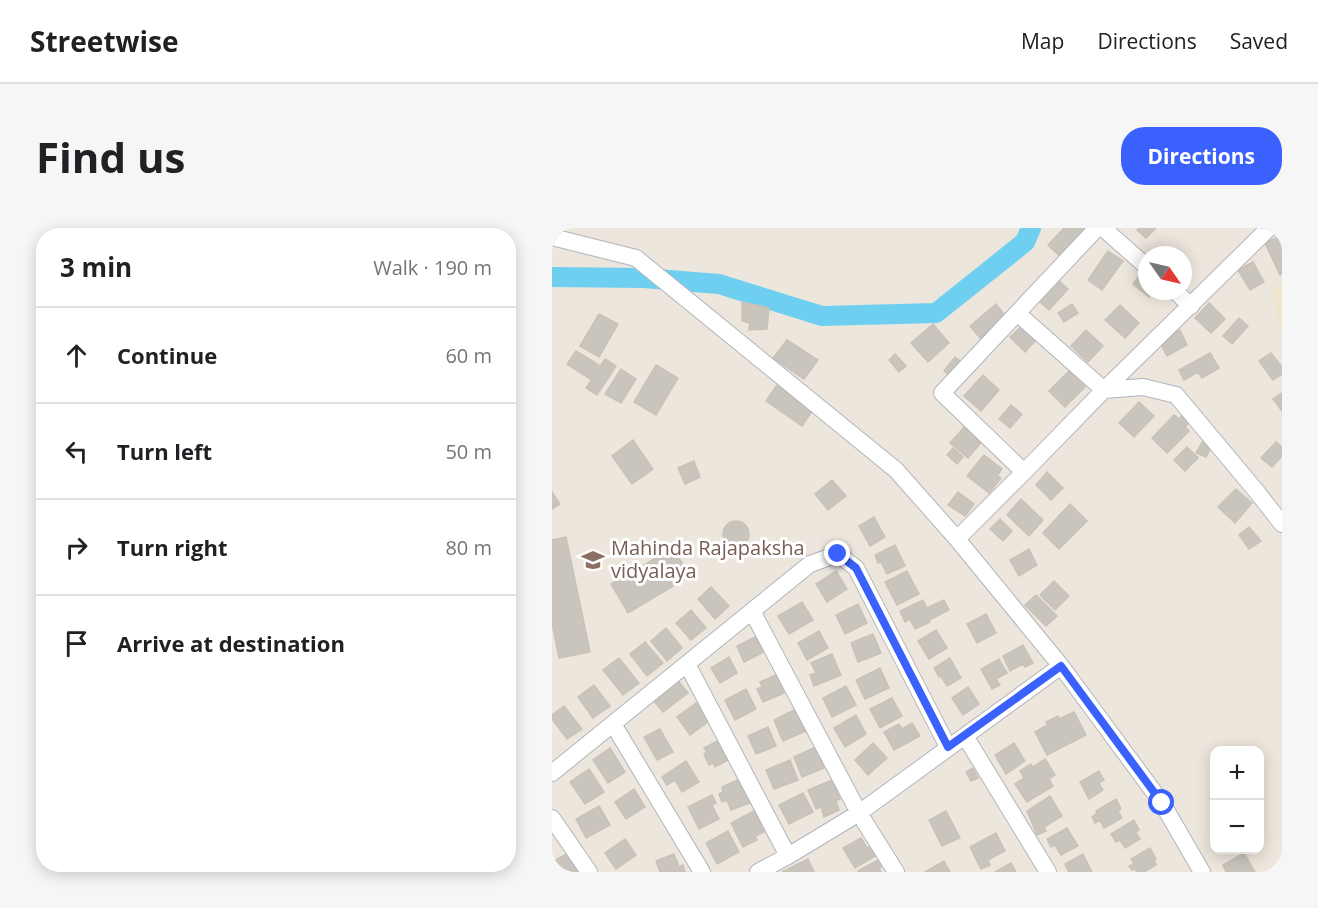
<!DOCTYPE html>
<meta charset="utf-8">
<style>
:root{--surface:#fff;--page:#f6f6f6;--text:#202124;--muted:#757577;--line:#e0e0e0;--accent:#3a60fd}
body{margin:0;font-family:"Open Sans",sans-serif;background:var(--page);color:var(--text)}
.controls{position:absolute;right:18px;bottom:18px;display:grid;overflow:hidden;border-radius:12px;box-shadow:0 3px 15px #0003}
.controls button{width:54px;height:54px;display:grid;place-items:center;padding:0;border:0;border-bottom:2px solid var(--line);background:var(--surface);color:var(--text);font:30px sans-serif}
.compass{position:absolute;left:586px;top:18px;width:54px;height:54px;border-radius:50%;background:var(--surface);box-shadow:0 3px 15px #0003;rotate:124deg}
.stop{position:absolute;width:18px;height:18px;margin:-14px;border:4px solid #3a60fd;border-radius:50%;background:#fff}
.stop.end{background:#3a60fd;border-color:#fff;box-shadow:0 2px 6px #0008}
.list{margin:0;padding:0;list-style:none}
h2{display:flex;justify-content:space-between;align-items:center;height:78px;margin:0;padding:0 24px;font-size:26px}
h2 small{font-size:20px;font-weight:400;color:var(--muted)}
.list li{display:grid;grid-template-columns:39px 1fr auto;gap:18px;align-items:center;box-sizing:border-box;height:96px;padding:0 24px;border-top:2px solid var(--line)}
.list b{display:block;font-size:22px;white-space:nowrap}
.list em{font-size:20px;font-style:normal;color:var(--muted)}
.icon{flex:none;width:33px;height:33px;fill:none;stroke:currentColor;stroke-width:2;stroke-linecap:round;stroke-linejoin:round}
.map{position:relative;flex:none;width:730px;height:644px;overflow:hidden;border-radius:24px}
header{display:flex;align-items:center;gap:36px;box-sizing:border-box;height:84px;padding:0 30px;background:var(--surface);border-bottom:2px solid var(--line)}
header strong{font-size:28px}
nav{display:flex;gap:33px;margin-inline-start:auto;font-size:21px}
.intro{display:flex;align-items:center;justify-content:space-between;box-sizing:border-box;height:144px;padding:0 36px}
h1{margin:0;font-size:42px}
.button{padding:15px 27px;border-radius:24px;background:var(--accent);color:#fff;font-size:21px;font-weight:700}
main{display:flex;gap:36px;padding:0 36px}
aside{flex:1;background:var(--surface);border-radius:24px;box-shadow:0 3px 15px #0003}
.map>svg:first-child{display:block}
.education{fill:#efe4cc}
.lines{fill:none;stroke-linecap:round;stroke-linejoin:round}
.canal{stroke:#6ecff1;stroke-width:20}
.building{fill:#c9c4bc;stroke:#c9c2b7;stroke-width:1.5}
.minor-casing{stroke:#b1b4bf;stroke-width:18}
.minor{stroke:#fff;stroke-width:16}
.route{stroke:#3a60fd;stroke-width:8}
.labels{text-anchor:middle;stroke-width:6;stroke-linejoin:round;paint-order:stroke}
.education-label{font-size:20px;fill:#785e54;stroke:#fff;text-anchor:start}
</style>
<header>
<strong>Streetwise</strong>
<nav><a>Map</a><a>Directions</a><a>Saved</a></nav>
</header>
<div class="intro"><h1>Find us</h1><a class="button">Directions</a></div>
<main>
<aside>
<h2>3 min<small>Walk · 190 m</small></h2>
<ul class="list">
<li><svg class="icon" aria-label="ahead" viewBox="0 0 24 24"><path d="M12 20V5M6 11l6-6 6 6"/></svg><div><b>Continue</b></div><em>60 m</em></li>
<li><svg class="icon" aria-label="left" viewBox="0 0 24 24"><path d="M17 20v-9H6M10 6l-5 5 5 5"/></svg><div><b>Turn left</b></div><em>50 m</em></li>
<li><svg class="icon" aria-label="right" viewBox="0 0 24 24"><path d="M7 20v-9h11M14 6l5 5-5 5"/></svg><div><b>Turn right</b></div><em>80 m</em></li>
<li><svg class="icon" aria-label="arrive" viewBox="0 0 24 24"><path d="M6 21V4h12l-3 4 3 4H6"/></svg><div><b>Arrive at destination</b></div></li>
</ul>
</aside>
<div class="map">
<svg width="730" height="644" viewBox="0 0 730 644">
<rect width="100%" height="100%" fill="#ede6dd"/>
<path class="education" d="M 730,56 L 730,106 L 719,62 Z"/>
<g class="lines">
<path class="canal" d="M 0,49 L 92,50 L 167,56 L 270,88 L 384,85 L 473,14 L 479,0"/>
</g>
<path class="building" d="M 512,0 L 535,0 L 512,32 L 496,17 Z
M 587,0 L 604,0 L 594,10 L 585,2 Z
M 730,7 L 730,46 L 728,47 L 713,15 Z
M 556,23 L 571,33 L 550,62 L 536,52 Z
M 701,34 L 712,54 L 698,62 L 686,42 Z
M 590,44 L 595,47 L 595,63 L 602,63 L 597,69 L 581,56 Z
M 505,51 L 516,61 L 497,82 L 486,72 Z
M 190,74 L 217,80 L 215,101 L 197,102 L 198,95 L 190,93 Z
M 657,75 L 673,91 L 659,105 L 643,90 Z
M 444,76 L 455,90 L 429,111 L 418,98 Z
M 520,76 L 526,85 L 512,94 L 506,85 Z
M 568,77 L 587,95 L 573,110 L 553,92 Z
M 47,86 L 66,96 L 47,129 L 28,118 Z
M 687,90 L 696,98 L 680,116 L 671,108 Z
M 381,96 L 397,115 L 376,134 L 359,115 Z
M 470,98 L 484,112 L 473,124 L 458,109 Z
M 534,102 L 551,118 L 536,134 L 519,118 Z
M 628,102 L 635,117 L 615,128 L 607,113 Z
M 235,112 L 266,132 L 252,151 L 221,130 Z
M 24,123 L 47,137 L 38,151 L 15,136 Z
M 658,125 L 667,140 L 650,150 L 646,144 L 632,152 L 627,142 Z
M 719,125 L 730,139 L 730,146 L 721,152 L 707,133 Z
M 343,126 L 354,138 L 347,144 L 337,132 Z
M 403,129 L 411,135 L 400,150 L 392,143 Z
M 53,131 L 64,138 L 45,167 L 34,160 Z
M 104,137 L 126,150 L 104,187 L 82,174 Z
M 69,141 L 84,151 L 69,175 L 53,166 Z
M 517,143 L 533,159 L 513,179 L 497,163 Z
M 431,147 L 447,162 L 429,183 L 412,168 Z
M 225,157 L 261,182 L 250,198 L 214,173 Z
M 730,165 L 730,183 L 721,171 Z
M 587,174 L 602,188 L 582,209 L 567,195 Z
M 459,177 L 470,186 L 458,200 L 447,191 Z
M 631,186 L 638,193 L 633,199 L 637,203 L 615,225 L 600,210 L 622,187 L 627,191 Z
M 414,197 L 431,212 L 416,230 L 398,215 Z
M 81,212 L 101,241 L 80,256 L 60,228 Z
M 651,213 L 660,218 L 654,229 L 644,225 Z
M 724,214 L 730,219 L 730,228 L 720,239 L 709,230 Z
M 635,219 L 646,230 L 633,243 L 622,232 Z
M 401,220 L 411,229 L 405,236 L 395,227 Z
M 432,227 L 450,241 L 445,248 L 449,250 L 437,265 L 415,248 Z
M 142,233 L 148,249 L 133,256 L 126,240 Z
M 495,244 L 511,260 L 499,272 L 484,257 Z
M 280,252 L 294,268 L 276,282 L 263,266 Z
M 684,261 L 700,275 L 683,295 L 666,279 Z
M 0,264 L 8,276 L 0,281 Z
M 406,264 L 422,276 L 413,288 L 396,277 Z
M 469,271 L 491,292 L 477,308 L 455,287 Z
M 518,276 L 535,293 L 507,321 L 491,305 Z
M 322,289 L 333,309 L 318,318 L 307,298 Z
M 448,291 L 460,303 L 451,313 L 438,301 Z
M171 306a13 13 0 1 1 26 0a13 13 0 1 1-26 0Z
M 697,299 L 709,313 L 697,321 L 687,307 Z
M 14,309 L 38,424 L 7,430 L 0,395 L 0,312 Z
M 343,317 L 353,338 L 335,346 L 329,334 L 326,335 L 323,327 Z
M 121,320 L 138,348 L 76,385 L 59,356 Z
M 477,321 L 485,337 L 467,348 L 458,332 Z
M 284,343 L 295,361 L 275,374 L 264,356 Z
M 355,343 L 367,366 L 345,377 L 333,354 Z
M 502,353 L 517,368 L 503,382 L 488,367 Z
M 159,359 L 177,378 L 163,391 L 146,371 Z
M 484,367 L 505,388 L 494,398 L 473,377 Z
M 371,372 L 375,380 L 392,372 L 397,382 L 377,392 L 378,394 L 363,401 L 358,391 L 353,394 L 348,383 Z
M 250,374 L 261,392 L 237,406 L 226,388 Z
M 306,376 L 315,395 L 293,406 L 284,387 Z
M 139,382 L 154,400 L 139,412 L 124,395 Z
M 434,386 L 444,405 L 425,415 L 415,396 Z
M 114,400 L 130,420 L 115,433 L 99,413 Z
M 384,402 L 395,420 L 377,431 L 366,413 Z
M 267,403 L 276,420 L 255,432 L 246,415 Z
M 321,406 L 329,425 L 306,434 L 299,415 Z
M 205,408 L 212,424 L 192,434 L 185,418 Z
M 93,414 L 111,435 L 95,448 L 78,426 Z
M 471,417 L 481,435 L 473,439 L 471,436 L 458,443 L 451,428 Z
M 280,426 L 289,447 L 262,458 L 258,447 L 264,445 L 259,435 Z
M 177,429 L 185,445 L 168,455 L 159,440 Z
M 67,430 L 87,455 L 71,467 L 51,442 Z
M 398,430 L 409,450 L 395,458 L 389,448 L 387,449 L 382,440 Z
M 447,431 L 455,445 L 444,451 L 448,457 L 440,461 L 429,441 Z
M 328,440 L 337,460 L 313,471 L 304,452 Z
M 224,447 L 232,465 L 211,474 L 205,461 L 210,459 L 208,454 Z
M 126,453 L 136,465 L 111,484 L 101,472 Z
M 42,457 L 58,478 L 41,490 L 26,469 Z
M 294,458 L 304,477 L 280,489 L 271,470 Z
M 416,459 L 427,476 L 411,487 L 400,470 Z
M 194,461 L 204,481 L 183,492 L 173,472 Z
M 340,470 L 350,488 L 328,500 L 318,481 Z
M 144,475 L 157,493 L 138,507 L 125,489 Z
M 12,478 L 30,501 L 15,511 L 0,491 L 0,487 Z
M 246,480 L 256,502 L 231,513 L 222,492 Z
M 522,484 L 534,507 L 495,527 L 483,504 L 495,497 L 494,494 L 506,488 L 507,491 Z
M 304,487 L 314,506 L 293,519 L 282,500 Z
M 360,495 L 368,508 L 342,522 L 332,504 L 347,496 L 350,501 Z
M 216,499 L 224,518 L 204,526 L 196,508 Z
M 108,501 L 121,524 L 105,532 L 92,509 Z
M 169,511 L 180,530 L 163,539 L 161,535 L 157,537 L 152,526 L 155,524 L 152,520 Z
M 321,515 L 335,530 L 316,547 L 303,532 Z
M 462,515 L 473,533 L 454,546 L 443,527 Z
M 264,519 L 272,540 L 250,549 L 242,529 Z
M 58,520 L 73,544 L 56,555 L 41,532 Z
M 493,531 L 503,547 L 497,551 L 501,558 L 475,574 L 463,556 L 472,550 L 468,543 L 479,536 L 481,539 Z
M 238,532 L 246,552 L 222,561 L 214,542 Z
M 134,533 L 147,554 L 130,564 L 123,552 L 115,557 L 110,549 Z
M 421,540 L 426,550 L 419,553 L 414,544 Z
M 37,541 L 52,564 L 33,576 L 18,554 Z
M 547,543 L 552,552 L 547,555 L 551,562 L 537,571 L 528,554 Z
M 190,550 L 200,574 L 179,582 L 175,572 L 170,574 L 167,566 L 171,564 L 170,559 Z
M 280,552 L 288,571 L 264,581 L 256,562 Z
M 82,561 L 93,579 L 74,591 L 63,574 Z
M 251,565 L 261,584 L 237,596 L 227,577 Z
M 160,567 L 164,575 L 160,577 L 167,591 L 147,601 L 136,579 Z
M 498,568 L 510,588 L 492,599 L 494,603 L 485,607 L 475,583 Z
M 564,571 L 569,581 L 566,583 L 570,590 L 552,600 L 548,592 L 543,595 L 540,589 L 545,585 L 544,583 Z
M 284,573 L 287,582 L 272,589 L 269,579 Z
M 47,578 L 58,597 L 34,610 L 24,591 Z
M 202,583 L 212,604 L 203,608 L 205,612 L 191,619 L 179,595 Z
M 394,583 L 408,610 L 390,618 L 377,592 Z
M 582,592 L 587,602 L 584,604 L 588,611 L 573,620 L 568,612 L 564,614 L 559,606 Z
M 515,600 L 526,618 L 509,627 L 503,617 L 499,619 L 495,611 Z
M 176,603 L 187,624 L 165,636 L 154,615 Z
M 444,605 L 453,623 L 436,632 L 438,637 L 429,641 L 418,619 Z
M 309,610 L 315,620 L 319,618 L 325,627 L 303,640 L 291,620 Z
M 73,611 L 84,627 L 64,641 L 53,625 Z
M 598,620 L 604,631 L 602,632 L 604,637 L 592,644 L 585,644 L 583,641 L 580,642 L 577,638 L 582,636 L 579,631 Z
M 16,625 L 27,643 L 25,644 L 0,644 L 0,639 L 4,637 L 2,633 Z
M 692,625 L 703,644 L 674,644 L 671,637 Z
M 122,626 L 127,639 L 131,637 L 133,644 L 108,644 L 104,633 Z
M 531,626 L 540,644 L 517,644 L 513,636 Z
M 256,631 L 262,644 L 230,644 Z
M 326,632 L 329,639 L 327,640 L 329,644 L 307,644 L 306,643 Z
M 392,633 L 398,644 L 373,644 Z
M 459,635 L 464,644 L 443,644 Z"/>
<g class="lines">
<g class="minor-casing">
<path id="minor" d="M 551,0 L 595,39
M 0,9 L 84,30 L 344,242 L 405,311 L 509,438 L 610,575 L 650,644
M 623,63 L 639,78
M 465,85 L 552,162 L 591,159 L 624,167 L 705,264 L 730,296
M 472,244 L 390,165 L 545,0
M 405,311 L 472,244 L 552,162 L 717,0
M 200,383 L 307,585 L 344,644
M 135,436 L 236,628
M 61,496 L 150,644
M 413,508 L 496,644
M 0,545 L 258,336 L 286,326 L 304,340 L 396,519
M 0,590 L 37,644
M 206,644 L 236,628 L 307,585 L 509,438"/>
</g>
<use href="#minor" class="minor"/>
</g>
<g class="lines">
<path class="route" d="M 286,326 L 304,340 L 396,519 L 509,438 L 610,575"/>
</g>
<defs>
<g id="school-bare" transform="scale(1.8)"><path d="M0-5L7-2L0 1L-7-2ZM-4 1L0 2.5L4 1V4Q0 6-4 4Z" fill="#8d6e63" stroke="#fff" stroke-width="2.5" paint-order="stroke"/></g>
</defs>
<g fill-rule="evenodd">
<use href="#school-bare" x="41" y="332"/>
</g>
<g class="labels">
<g class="education-label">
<text x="59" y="327">Mahinda Rajapaksha<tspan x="59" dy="23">vidyalaya</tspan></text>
</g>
</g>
</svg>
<div class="controls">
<button>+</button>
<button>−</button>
</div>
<svg class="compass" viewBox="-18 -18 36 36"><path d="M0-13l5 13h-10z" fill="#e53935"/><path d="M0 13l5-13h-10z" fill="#757577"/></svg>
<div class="stop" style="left:610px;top:575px"></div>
<div class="stop end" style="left:286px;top:326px"></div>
</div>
</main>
